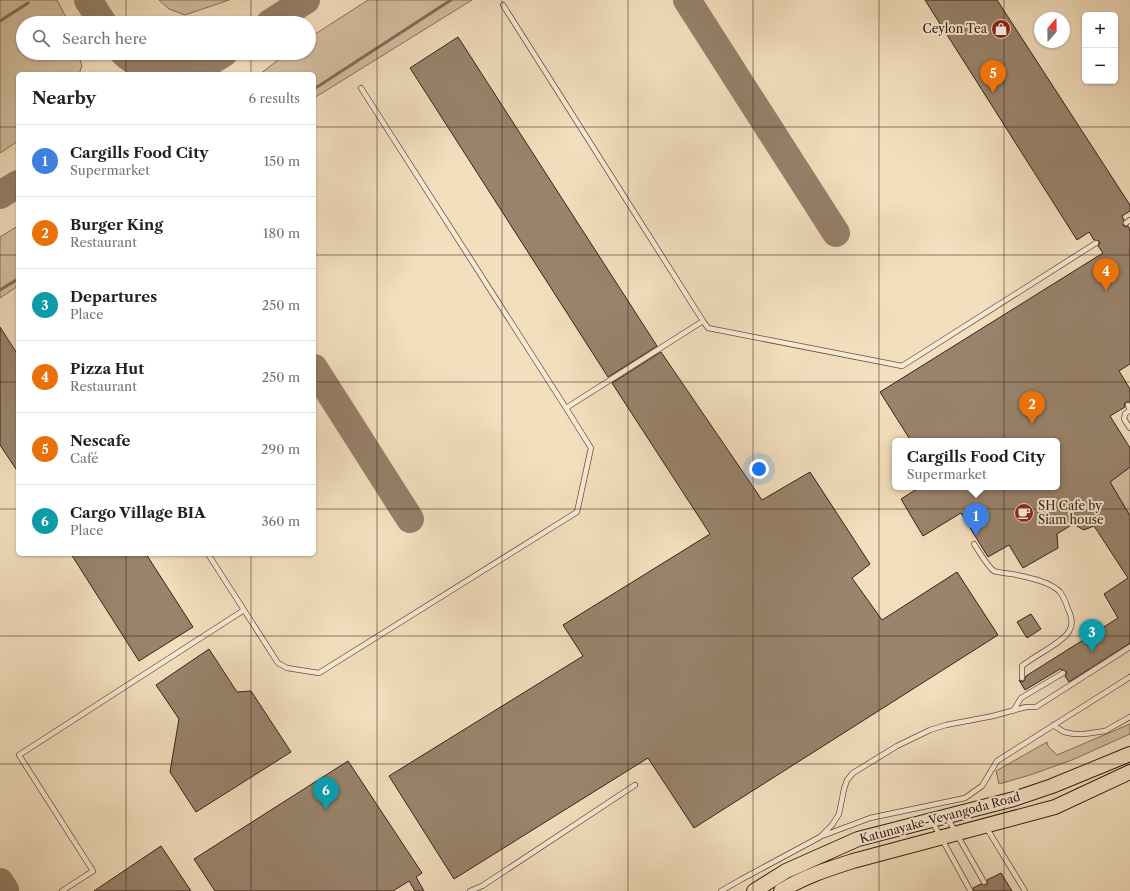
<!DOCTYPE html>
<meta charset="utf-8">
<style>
:root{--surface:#fff;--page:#f6f6f6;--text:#202124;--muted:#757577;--line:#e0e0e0;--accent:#8f2418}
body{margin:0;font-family:"Libre Caslon Text",serif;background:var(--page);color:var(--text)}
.controls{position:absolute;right:12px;top:12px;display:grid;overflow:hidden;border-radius:6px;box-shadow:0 1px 3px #0004}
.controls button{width:36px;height:36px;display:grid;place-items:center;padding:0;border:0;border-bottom:1px solid var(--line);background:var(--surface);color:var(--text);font:20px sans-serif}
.compass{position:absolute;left:1034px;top:12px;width:36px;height:36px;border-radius:50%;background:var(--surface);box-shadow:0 1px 3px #0004;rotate:20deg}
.you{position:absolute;left:759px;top:469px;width:14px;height:14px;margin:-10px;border:3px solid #fff;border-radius:50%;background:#1a73e8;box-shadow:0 0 0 6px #1a73e833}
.badge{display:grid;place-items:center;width:26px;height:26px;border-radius:50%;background:var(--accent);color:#fff;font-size:13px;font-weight:700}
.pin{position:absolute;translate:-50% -33px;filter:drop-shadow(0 1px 2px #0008)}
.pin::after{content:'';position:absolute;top:21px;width:14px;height:12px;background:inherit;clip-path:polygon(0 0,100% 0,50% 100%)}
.popup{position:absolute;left:892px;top:438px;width:168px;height:52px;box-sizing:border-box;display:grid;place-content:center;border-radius:6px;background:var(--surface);filter:drop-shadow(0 1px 3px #0005);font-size:13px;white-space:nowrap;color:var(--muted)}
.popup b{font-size:15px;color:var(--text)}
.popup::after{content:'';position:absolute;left:50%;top:100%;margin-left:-8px;border:8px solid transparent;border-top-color:var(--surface)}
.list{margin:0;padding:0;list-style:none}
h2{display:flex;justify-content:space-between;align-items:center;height:52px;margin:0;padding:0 16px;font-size:17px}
h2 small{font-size:13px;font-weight:400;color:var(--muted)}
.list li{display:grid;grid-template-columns:26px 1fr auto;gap:12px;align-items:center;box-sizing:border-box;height:72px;padding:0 16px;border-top:1px solid var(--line)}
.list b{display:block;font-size:15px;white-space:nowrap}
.list p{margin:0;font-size:13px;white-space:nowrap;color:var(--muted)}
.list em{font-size:13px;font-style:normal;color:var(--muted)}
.icon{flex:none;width:22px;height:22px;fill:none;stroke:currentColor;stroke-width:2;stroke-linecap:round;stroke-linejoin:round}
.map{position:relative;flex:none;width:1130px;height:891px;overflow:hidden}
.search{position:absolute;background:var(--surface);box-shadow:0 1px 3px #0004;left:16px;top:16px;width:300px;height:44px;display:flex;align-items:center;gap:10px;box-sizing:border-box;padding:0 14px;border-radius:22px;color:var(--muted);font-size:15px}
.panel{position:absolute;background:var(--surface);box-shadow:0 1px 3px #0004;left:16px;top:72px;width:300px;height:484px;border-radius:6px}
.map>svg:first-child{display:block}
.green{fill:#d3bfa1;stroke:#86705c}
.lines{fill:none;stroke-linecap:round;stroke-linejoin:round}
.stream{stroke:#826c59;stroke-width:3}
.taxiway{stroke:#96806a;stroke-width:28}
.building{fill:#99846d;stroke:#382116}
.lane-casing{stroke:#675040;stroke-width:6}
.primary-casing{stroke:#382116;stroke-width:16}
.lane{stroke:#f7ead5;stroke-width:4.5}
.primary{stroke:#f3dfbe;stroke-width:14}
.grid{fill:none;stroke:#382116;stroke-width:1;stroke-opacity:0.55}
.labels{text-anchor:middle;stroke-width:4;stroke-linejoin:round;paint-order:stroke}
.poi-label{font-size:12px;fill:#382116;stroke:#f7ead5;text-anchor:end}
.street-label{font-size:12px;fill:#382116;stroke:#f7ead5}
</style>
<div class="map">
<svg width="1130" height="891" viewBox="0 0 1130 891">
<rect width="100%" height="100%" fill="#f3dfbe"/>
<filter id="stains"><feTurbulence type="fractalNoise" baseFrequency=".005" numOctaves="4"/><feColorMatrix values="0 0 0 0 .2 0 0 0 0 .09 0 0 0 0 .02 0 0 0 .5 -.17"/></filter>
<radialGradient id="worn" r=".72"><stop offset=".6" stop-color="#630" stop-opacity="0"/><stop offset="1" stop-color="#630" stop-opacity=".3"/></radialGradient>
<path class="green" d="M 0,0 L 57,0 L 69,23 L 23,23 L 23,53 L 78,53 L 82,66 L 79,74 L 18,74 L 18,141 L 0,153 Z
M 159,0 L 229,0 L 185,15 L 169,9 Z
M 368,0 L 472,0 L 314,98 L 314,74 L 260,74 L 287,53 L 309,53 L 309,38 Z
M 18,226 L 18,286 L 0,298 L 0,237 Z
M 1130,467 L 1130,516 L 1110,482 Z
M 1130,724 L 1130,734 L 1072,760 L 1030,775 L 999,784 L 996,771 L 1047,742 L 1048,746 L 1057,755 Z"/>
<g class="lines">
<path class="stream" d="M 0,21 L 28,3
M 314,89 L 451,0
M 0,290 L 18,279"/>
<path class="taxiway" d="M 88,0 L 103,23
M 687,0 L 836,233
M 270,23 L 306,0
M 124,53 C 129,58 136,62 143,65 C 165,76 180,73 203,66 L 194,74
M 191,74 L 224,53
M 0,195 L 18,184
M 314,368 L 410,519
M 0,882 L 5,890"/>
</g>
<path class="building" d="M 925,0 L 997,0 L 1130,205 L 1130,211 L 1122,216 L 1124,220 L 1123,225 L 1125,227 L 1128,226 L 1130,230 L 1130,364 L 1119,371 L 1130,389 L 1130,402 L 1126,402 L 1124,404 L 1125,407 L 1110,416 L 1130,448 L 1130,467 L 1110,482 L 1130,516 L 1130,643 L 1069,682 L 1065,676 L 1067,673 L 1066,671 L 1060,669 L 1025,690 L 1019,680 L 1022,682 L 1024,681 L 1026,676 L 1118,618 L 1104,594 L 1128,578 L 1094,526 L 1084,530 L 1073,524 L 1057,534 L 1058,548 L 1023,568 L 1009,545 L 988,557 L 961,513 L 923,536 L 901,499 L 920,487 L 1057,487 L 1057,441 L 911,441 L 880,392 L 1103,253 L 1098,246 L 1100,243 L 1099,241 L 1094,240 L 1089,232 L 1077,240 Z
M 458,37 L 657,346 L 608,377 L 410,68 Z
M 0,327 L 18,355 L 18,472 L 0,445 Z
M 661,352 L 762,500 L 810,472 L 870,564 L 852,578 L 882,620 L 957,572 L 998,635 L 694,828 L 648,758 L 454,879 L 389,776 L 583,656 L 563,625 L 710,534 L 612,383 Z
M 71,554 L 146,554 L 193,627 L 139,661 Z
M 1031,614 L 1041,629 L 1027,638 L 1017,622 Z
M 209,649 L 237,692 L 251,691 L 291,752 L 196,812 L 170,772 L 179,719 L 156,685 Z
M 348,761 L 422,873 L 416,877 L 424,891 L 415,891 L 409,881 L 393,891 L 215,891 L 194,859 Z
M 161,846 L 191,891 L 94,891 Z
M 1001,873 L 1012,891 L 974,891 L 973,888 L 981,884 L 985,885 L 987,884 L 987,880 Z"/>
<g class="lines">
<g class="lane-casing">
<path id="lane" d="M 503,5 L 703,321
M 361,88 L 566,408
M 1126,223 L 1130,220
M 1128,405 L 1130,410 L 1125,414 L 1124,419 L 1130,428
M 974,544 C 979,551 987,566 994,571 C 999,573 1007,573 1012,574 C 1026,577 1050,581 1060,592 C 1064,597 1066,603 1068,609 C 1072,617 1074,626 1067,634 C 1057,646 1035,655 1022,666 L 1022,678
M 208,554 L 244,610
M 1013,711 L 1021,698 L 1063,673
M 1053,725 L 1064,732 L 1074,734 L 1084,734 L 1105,731 L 1130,717
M 947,817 L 984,882
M 932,821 L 970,890
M 986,827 L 1025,891
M 822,836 L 870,818 L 965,798 L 982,786 L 997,761 L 1130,677
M 62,891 L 93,871 L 19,755 L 244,610 L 278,663 L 287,668 L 319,673 L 577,512 L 591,448 L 566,408 L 703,321 L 708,328 L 902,366 L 1096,243
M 470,891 L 482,886 L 635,785
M 721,891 L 742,879 L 820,837 L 832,825 L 839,814 L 844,789 L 847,780 L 853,773 L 897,746 L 930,730 L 946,725 L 993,716 L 1026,707 L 1036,707 L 1130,647"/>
</g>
<g class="primary-casing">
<path id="primary" d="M 754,891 L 786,871 L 858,839 L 1014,799 L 1052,786 L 1130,754
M 781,891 C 803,877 828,869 853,861 L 1055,807 L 1130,772"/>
</g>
<use href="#lane" class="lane"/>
<use href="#primary" class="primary"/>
</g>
<path class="grid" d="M 126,0 L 126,23M 251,0 L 251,23M 377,0 L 377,891M 502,0 L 502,891M 628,0 L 628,891M 753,0 L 753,891M 879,0 L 879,891M 1004,0 L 1004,891M 126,53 L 126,74M 251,53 L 251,74M 0,127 L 18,127M 314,127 L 1130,127M 0,255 L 18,255M 314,255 L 1130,255M 0,382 L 18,382M 314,382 L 1130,382M 0,509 L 18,509M 314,509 L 1130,509M 126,554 L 126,891M 251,554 L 251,891M 0,636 L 1130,636M 0,764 L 1130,764"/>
<defs>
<g id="shop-disc" transform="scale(1)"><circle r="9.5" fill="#8f2418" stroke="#f7ead5"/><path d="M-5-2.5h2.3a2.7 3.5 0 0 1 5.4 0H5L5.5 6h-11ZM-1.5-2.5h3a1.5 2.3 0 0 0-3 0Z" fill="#fff"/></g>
<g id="cafe-disc" transform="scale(1)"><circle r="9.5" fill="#8f2418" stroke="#f7ead5"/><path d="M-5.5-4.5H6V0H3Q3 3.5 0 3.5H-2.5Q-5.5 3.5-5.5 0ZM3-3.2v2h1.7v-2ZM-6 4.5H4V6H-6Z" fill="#fff"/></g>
</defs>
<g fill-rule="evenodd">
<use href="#shop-disc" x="1001" y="29"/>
<use href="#cafe-disc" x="1024" y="513"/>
</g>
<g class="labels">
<g class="poi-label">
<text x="987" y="33">Ceylon Tea</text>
<text x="1038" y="510" text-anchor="start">SH Cafe by<tspan x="1038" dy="14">Siam house</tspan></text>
</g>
<g class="street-label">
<text transform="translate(940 818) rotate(-15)" y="4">Katunayake-Veyangoda Road</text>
</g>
</g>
<rect width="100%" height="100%" filter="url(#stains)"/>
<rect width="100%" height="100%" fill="url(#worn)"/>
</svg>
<div class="controls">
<button>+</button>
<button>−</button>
</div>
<svg class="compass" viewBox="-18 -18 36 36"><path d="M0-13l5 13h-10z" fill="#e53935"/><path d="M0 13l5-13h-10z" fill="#757577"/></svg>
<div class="you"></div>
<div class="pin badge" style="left:976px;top:536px;background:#3f7fe0">1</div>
<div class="popup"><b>Cargills Food City</b>Supermarket</div>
<div class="pin badge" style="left:1032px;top:424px;background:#e8710a">2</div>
<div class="pin badge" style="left:1092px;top:652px;background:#0f9aa8">3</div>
<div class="pin badge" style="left:1106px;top:291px;background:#e8710a">4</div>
<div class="pin badge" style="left:993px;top:93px;background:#e8710a">5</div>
<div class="pin badge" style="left:326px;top:810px;background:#0f9aa8">6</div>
<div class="search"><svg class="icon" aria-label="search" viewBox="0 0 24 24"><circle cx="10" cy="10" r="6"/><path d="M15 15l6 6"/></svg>Search here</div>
<section class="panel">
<h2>Nearby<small>6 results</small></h2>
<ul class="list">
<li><span class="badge" style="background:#3f7fe0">1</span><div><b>Cargills Food City</b><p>Supermarket</p></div><em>150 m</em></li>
<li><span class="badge" style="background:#e8710a">2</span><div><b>Burger King</b><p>Restaurant</p></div><em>180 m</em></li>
<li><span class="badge" style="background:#0f9aa8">3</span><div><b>Departures</b><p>Place</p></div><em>250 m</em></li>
<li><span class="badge" style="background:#e8710a">4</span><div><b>Pizza Hut</b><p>Restaurant</p></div><em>250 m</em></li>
<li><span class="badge" style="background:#e8710a">5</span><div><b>Nescafe</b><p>Café</p></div><em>290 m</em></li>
<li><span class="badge" style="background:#0f9aa8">6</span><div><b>Cargo Village BIA</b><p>Place</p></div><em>360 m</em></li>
</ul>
</section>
</div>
